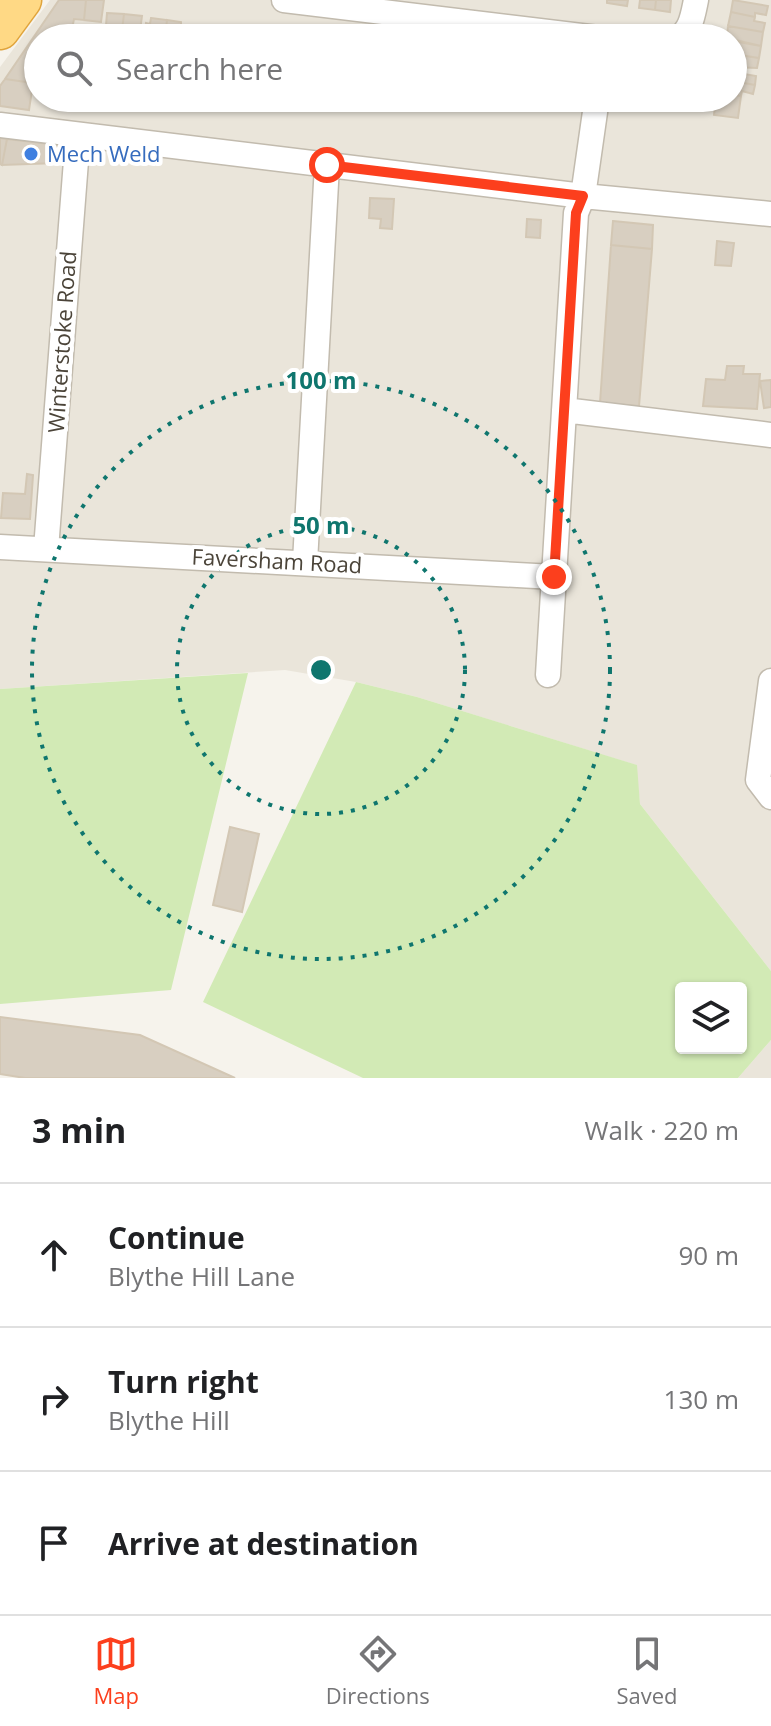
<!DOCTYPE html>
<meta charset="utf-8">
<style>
:root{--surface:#fff;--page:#f2f2f2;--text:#202124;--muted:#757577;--line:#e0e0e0;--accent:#fc3f1d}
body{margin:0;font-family:"Open Sans",sans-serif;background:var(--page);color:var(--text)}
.controls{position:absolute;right:24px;bottom:24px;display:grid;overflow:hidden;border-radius:8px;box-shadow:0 2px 6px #0004}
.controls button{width:72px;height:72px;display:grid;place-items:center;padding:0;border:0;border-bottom:2px solid var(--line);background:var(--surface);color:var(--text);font:40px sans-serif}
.stop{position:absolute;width:24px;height:24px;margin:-18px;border:6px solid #fc3f1d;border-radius:50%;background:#fff}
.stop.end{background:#fc3f1d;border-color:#fff;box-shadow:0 2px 8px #0008}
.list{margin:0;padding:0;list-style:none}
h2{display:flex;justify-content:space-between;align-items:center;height:104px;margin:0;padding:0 32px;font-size:34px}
h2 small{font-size:26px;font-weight:400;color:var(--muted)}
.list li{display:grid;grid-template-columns:52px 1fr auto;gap:24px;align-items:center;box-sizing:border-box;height:144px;padding:0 32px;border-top:2px solid var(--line)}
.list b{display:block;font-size:30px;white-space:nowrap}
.list p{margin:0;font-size:26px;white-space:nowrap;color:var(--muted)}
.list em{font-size:26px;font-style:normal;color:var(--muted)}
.icon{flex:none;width:44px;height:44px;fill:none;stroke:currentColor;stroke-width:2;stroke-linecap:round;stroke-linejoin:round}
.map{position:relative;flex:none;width:771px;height:1078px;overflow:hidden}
.search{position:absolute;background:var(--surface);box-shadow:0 2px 6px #0004;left:24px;right:24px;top:24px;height:88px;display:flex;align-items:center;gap:20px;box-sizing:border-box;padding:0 28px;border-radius:44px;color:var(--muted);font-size:30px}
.sheet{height:536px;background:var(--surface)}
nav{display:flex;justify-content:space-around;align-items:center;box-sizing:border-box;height:112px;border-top:2px solid var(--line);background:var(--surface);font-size:22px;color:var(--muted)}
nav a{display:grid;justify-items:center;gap:4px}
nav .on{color:var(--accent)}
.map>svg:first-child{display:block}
.residential{fill:#eae5da;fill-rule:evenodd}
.green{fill:#d2eab5;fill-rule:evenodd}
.building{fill:#d8cfc1;stroke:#d3c7b4;stroke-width:2}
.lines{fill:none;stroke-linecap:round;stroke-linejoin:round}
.minor-casing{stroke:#c2bbae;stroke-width:27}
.trunk-casing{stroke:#e0a43c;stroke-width:41}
.minor{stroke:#fff;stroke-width:24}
.trunk{stroke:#ffd985;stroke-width:38}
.route{stroke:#fc3f1d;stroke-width:10}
.ring{fill:none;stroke:#0f766e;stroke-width:4;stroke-dasharray:4 8}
.shop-dot{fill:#3f7fe0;stroke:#fff;stroke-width:3}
.labels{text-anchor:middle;stroke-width:8;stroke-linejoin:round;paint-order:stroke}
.shop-label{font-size:22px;fill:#366cbe;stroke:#fff;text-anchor:start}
.street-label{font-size:22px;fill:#4b4439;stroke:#fff}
.centre{fill:#0f766e;stroke:#fff;stroke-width:4}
.ring-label{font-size:24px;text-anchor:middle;font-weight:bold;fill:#0f766e;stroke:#fff;stroke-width:8;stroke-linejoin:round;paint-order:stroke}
</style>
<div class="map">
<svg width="771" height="1078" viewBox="0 0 771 1078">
<rect width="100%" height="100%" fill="#f6f3ec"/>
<path class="residential" d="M 50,0 L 771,0 L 771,971 L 640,804 L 636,765 L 417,697 L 356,682 L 285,670 L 0,689 L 0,67 ZM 38,38 L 733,38 L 733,98 L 38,98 Z
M 771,1040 L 771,1078 L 738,1078 Z"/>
<path class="green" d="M 248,673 L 171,990 L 0,1004 L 0,689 Z
M 356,682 L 417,697 L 637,765 L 640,804 L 771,971 L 771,1040 L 738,1078 L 363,1078 L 203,1002 ZM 681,988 L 741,988 L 741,1048 L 681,1048 Z"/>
<path class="building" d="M 59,0 L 86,0 L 84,20 L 74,19 L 71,34 L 63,34 L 63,38 L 38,38 L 38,67 L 36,67 L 33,83 L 5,79 Z
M 86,0 L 104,0 L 101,22 L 84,20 Z
M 607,0 L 628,0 L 627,6 L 607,3 Z
M 640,0 L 656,0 L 655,10 L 639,8 Z
M 656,0 L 671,0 L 670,12 L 655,10 Z
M 733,0 L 768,6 L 766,15 L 755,13 L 755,17 L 731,12 Z
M 731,12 L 755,17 L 754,21 L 765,23 L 763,32 L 728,26 Z
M 107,13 L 124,14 L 121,38 L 105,38 Z
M 124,14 L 142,16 L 139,38 L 121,38 Z
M 151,18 L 167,20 L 165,38 L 145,36 L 146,23 L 150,24 Z
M 167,20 L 181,22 L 181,27 L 184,28 L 183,38 L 165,38 Z
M 728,26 L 763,32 L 761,46 L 727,38 Z
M 733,41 L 761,46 L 759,58 L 733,54 Z
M 733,54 L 759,58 L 757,68 L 733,67 Z
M 733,67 L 745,70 L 744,74 L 756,76 L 755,85 L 733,81 Z
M 5,79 L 33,83 L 29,110 L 0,106 L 0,86 Z
M 733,81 L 755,85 L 753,94 L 742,91 L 741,96 L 733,95 Z
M 733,95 L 741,96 L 738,118 L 714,115 L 716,98 L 733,98 Z
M 0,138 L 7,139 L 2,165 L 0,164 Z
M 7,139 L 58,145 L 57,163 L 2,165 Z
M 370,198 L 394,199 L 392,229 L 380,228 L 381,219 L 369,218 Z
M 527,219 L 541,220 L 540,238 L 526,237 Z
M 613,221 L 653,225 L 652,249 L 611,245 Z
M 717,241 L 734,243 L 731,266 L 715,265 Z
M 611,245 L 652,249 L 639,406 L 600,403 Z
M 727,366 L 744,366 L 743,374 L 760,374 L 757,409 L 703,406 L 706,379 L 725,380 Z
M 771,380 L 771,407 L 764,408 L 760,381 Z
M 27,474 L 33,475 L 30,519 L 1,518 L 3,493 L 25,494 Z
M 230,827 L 259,834 L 242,912 L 213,905 Z
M 0,1017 L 140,1035 L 235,1078 L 25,1078 L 0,1074 Z"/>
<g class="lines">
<g class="minor-casing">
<path id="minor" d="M 284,0 L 598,38
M 677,38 C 691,32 693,14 696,0
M 0,125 L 583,196 L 771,214
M 564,410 L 771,435
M 0,547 L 554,577
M 46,549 L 78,135
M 305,562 L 327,165
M 548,675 L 576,213 L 583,196 L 597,98
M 771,681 L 758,780 L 771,797"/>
</g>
<g class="trunk-casing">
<path id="trunk" d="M 0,30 L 22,0"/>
</g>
<use href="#minor" class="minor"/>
<use href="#trunk" class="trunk"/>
</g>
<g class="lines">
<path class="route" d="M 327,165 L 583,196 L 576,213 L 554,577"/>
</g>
<g class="ring">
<circle cx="321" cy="670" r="144"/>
<circle cx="321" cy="670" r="289"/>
</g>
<circle class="shop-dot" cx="31" cy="154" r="8"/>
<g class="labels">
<g class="shop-label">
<text x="47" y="162">Mech Weld</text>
</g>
<g class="street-label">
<text transform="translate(62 342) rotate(-86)" y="8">Winterstoke Road</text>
<text transform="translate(277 561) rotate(3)" y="8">Faversham Road</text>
</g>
</g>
<circle cx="321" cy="670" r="12" class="centre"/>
<g class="ring-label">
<text x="321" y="389">100 m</text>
<text x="321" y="534">50 m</text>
</g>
</svg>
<div class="controls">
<button><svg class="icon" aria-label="layers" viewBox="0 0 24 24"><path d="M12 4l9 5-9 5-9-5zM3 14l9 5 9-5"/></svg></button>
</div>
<div class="stop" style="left:327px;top:165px"></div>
<div class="stop end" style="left:554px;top:577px"></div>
<div class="search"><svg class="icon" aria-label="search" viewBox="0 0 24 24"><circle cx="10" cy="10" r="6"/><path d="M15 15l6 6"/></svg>Search here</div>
</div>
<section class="sheet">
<h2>3 min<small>Walk · 220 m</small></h2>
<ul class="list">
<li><svg class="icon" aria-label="ahead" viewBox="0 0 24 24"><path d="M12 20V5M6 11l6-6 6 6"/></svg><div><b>Continue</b><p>Blythe Hill Lane</p></div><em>90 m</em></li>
<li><svg class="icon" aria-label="right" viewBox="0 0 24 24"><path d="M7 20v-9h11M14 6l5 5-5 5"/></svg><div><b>Turn right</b><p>Blythe Hill</p></div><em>130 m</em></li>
<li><svg class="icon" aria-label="arrive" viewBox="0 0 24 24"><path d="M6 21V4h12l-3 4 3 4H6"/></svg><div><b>Arrive at destination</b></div></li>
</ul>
</section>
<nav>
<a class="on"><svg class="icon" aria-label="map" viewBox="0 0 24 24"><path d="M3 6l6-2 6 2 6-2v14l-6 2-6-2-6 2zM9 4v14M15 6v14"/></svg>Map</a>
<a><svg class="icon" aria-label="directions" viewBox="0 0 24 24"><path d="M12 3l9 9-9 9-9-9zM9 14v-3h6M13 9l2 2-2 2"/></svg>Directions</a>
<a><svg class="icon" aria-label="saved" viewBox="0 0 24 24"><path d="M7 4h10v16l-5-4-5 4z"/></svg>Saved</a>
</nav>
